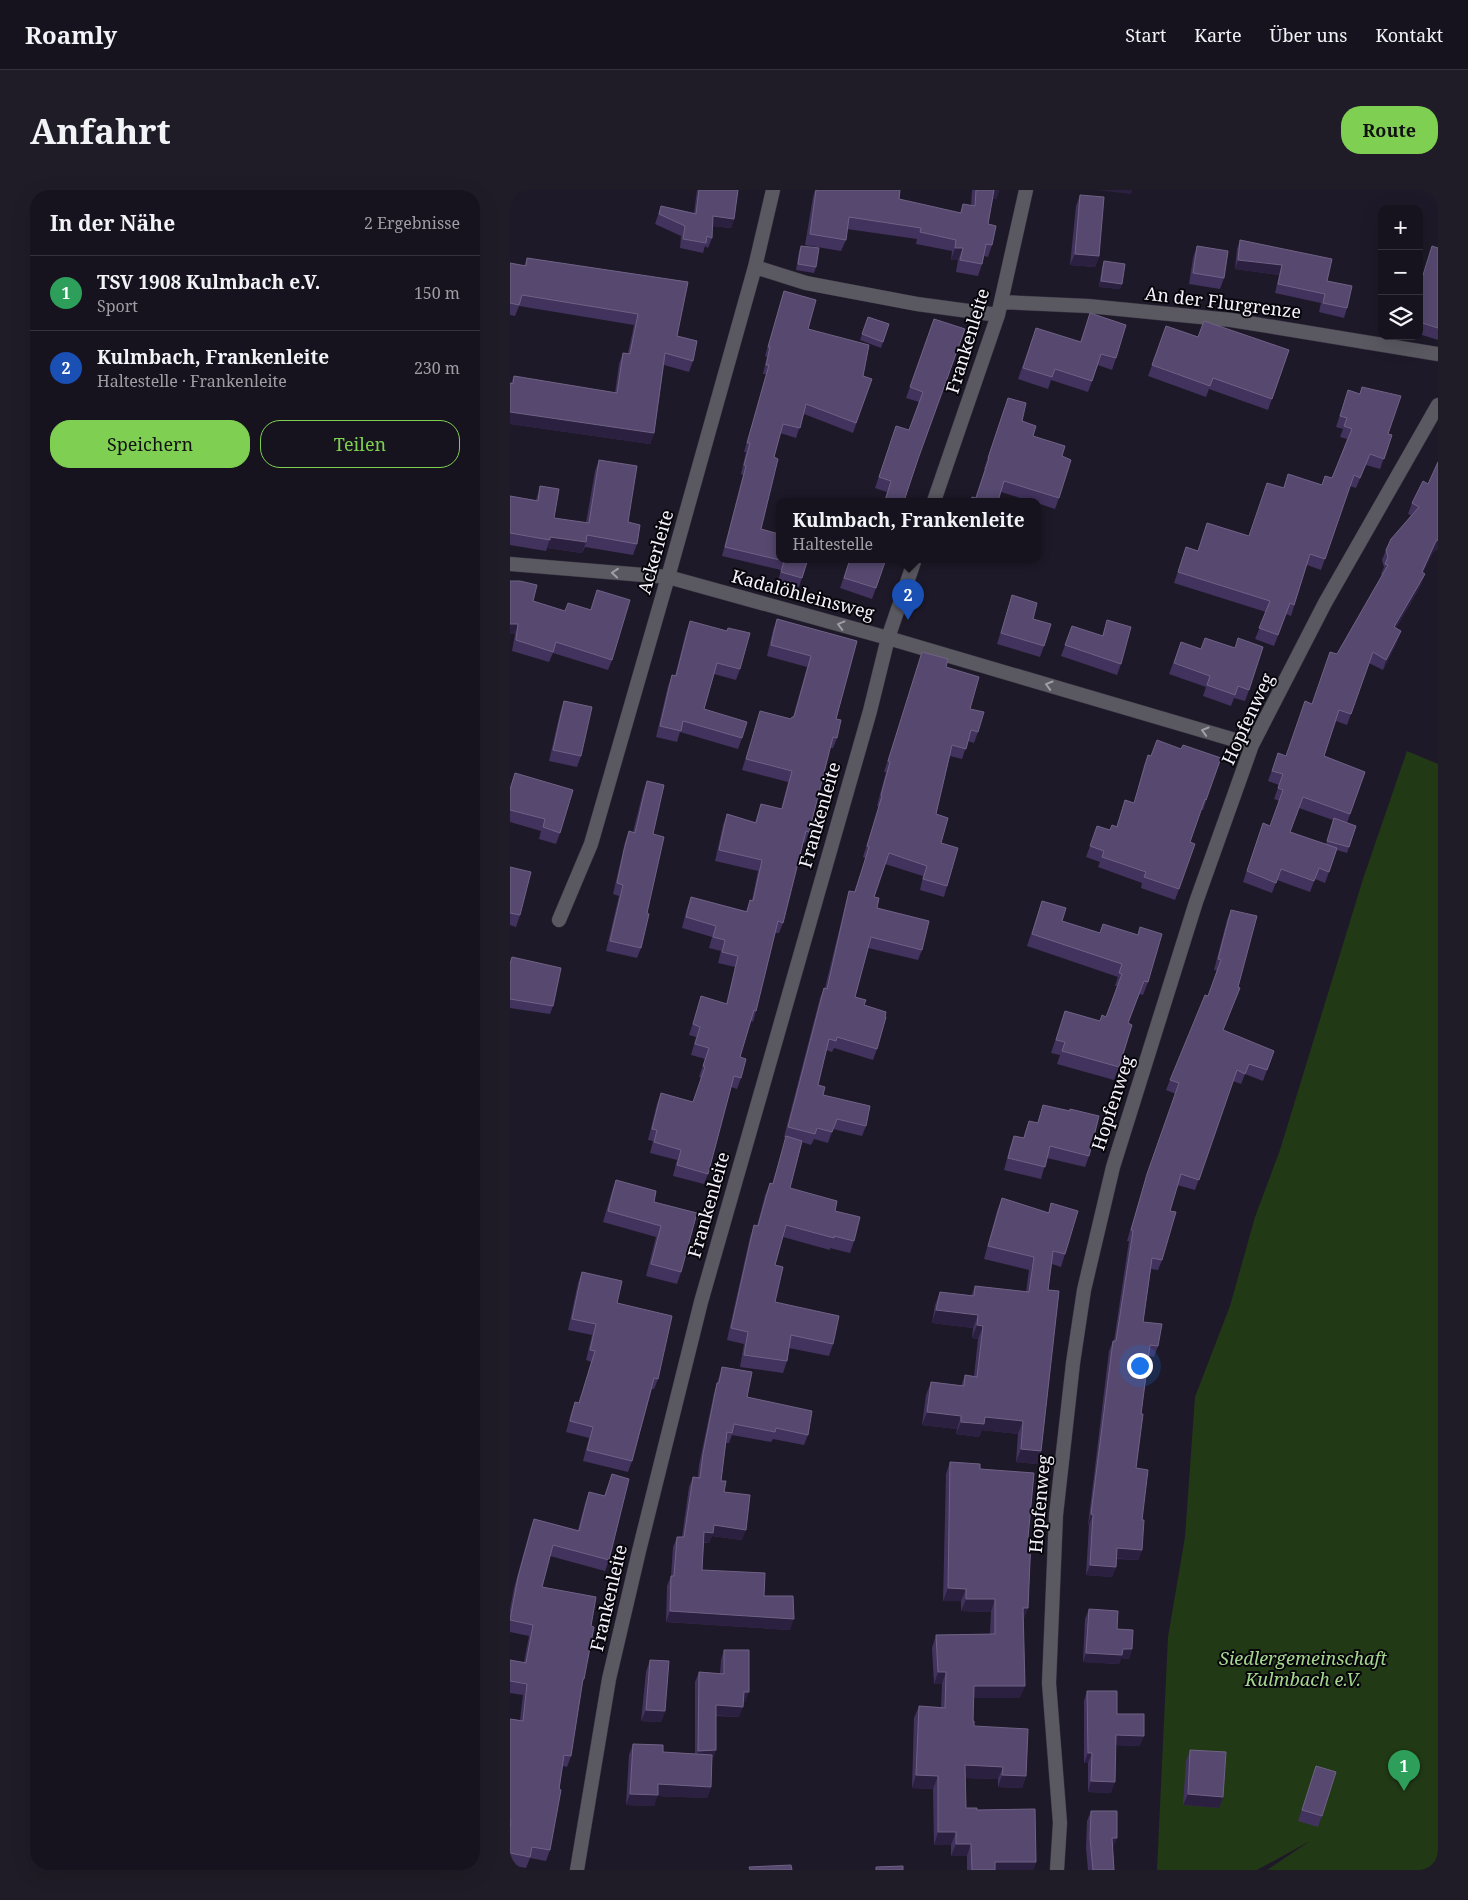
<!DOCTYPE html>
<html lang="de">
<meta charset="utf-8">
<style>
:root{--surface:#16131e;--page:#1f1c27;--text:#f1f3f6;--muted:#9e9ea4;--line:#35323c;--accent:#7fd052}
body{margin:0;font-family:"Noto Serif",serif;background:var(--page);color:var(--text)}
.controls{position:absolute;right:15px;top:15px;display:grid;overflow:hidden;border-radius:10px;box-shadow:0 5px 20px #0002}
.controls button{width:45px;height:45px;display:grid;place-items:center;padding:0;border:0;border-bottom:1px solid var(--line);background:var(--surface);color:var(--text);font:25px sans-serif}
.you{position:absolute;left:629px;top:1175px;width:18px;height:18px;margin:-12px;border:4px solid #fff;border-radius:50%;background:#1a73e8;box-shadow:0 0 0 8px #1a73e833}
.badge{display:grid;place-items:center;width:32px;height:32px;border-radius:50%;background:var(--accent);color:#fff;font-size:16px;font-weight:700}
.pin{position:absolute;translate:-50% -41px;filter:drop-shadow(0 1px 2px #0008)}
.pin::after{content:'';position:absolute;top:26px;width:18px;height:15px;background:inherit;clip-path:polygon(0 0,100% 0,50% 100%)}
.popup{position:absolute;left:266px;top:308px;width:265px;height:65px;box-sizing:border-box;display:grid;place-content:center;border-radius:10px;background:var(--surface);filter:drop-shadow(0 1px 4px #0005);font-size:16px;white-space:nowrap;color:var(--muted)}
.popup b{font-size:19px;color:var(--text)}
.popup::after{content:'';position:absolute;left:50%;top:100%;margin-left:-10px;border:10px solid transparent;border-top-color:var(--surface)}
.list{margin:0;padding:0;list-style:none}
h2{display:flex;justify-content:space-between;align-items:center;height:65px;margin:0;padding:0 20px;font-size:21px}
h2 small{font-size:16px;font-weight:400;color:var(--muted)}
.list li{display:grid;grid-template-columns:32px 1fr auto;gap:15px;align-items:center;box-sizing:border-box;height:75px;padding:0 20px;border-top:1px solid var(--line)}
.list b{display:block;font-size:19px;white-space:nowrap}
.list p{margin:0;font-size:16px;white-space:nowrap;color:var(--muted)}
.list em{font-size:16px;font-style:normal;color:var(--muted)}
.actions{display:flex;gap:10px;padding:15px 20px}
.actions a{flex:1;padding:11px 0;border:1px solid var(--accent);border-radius:20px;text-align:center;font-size:18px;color:var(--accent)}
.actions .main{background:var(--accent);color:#111}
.icon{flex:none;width:28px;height:28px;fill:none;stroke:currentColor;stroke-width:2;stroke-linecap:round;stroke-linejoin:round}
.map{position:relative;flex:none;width:928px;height:1680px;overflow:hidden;border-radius:20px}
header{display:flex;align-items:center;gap:30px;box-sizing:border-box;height:70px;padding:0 25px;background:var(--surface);border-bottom:1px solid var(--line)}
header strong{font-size:24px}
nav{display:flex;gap:28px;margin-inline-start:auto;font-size:18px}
.intro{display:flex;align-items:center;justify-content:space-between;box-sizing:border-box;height:120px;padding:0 30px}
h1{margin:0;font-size:35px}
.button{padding:12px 22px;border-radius:20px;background:var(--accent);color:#111;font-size:18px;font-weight:700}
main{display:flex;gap:30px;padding:0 30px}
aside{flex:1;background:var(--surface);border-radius:20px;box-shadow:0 5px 20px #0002}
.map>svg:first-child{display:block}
.green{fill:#223916}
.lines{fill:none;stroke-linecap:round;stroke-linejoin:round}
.minor-casing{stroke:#383342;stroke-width:15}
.minor{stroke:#5a5860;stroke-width:14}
.wall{fill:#42335e;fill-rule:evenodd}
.shaded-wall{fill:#2c2041}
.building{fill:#56486f;stroke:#6f6285}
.oneway{stroke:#a09da7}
.labels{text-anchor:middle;stroke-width:4;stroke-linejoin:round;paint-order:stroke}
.street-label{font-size:18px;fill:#f5f2fd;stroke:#07060b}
.park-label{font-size:18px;font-style:italic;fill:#a5d68e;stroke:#07060b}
</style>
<header>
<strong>Roamly</strong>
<nav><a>Start</a><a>Karte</a><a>Über uns</a><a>Kontakt</a></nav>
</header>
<div class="intro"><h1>Anfahrt</h1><a class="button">Route</a></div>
<main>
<aside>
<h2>In der Nähe<small>2 Ergebnisse</small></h2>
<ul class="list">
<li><span class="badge" style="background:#2e9e5b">1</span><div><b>TSV 1908 Kulmbach e.V.</b><p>Sport</p></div><em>150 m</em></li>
<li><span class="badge" style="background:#1a4fb4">2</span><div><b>Kulmbach, Frankenleite</b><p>Haltestelle · Frankenleite</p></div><em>230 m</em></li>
</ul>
<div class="actions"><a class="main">Speichern</a><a>Teilen</a></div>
</aside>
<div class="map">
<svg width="928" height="1680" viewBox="0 0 928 1680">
<rect width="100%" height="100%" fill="#1e1928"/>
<path class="green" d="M 897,561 L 928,574 L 928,1680 L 757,1680 L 800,1651 L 747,1680 L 647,1680 L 658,1447 L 675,1347 L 685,1207 L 720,1116 L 745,1027 L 770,960 L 853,689 Z"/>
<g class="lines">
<g class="minor-casing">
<path id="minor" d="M 245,77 L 296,93 L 407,114 L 488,125
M 491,112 L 578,116 L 721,130 L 928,164
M 424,311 L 488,125 L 516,0
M 0,374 L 158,387 L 378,448 L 742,555
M 49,730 L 81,654 L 158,387 L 245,77 L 263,0
M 67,1680 L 99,1489 L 129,1361 L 191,1112 L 360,521 L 378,448 L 405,369
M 547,1680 L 550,1633 L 539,1493 L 546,1325 L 563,1173 L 574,1100 L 603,977 L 686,712 L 742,555 L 815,413 L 928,215"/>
</g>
<use href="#minor" class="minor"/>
</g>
<path class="wall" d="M 187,0 L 228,0 L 224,29 L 221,38 L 202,36 L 202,48 L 198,58 L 195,56 L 193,63 L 170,58 L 171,46 L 145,34 L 151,16 L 184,23 Z
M 305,0 L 390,0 L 389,9 L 450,23 L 453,14 L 461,16 L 462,0 L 489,0 L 486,9 L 483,9 L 478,34 L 482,55 L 478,67 L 474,66 L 472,74 L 468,86 L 446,82 L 448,70 L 441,70 L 442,61 L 406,54 L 407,49 L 337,39 L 336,50 L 331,61 L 295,55 L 303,7 Z
M 570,5 L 589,66 L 585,77 L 560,75 L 566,16 Z
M 730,50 L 817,91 L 837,118 L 834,128 L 809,122 L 811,113 L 765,103 L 769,85 L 725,79 L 727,59 Z
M 291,56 L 306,77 L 304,83 L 286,80 L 289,61 Z
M 687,56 L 714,88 L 710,99 L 679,94 L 683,68 Z
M 922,56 L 928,58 L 928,150 L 909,144 L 909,97 Z
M 17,68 L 178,92 L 167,146 L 183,171 L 179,182 L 154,175 L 144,243 L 140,254 L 0,234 L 0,193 L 1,193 L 4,186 L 105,203 L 109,174 L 113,163 L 118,163 L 124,135 L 9,116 L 5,126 L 0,125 L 0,73 L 14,76 Z
M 594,71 L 612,94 L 610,99 L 589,97 L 592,77 Z
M 274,101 L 298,139 L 353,186 L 362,189 L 343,243 L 294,224 L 286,248 L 270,243 L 264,267 L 251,339 L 298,369 L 289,397 L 268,391 L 271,380 L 212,366 L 233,285 L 231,284 L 236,262 L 234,262 L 256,184 L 253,184 L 257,167 L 255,166 L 271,110 Z
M 580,123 L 606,168 L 602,180 L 588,175 L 578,202 L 541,190 L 538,199 L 508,189 L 522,149 L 570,152 Z
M 358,127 L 379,134 L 371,158 L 350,150 Z
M 424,129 L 408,269 L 394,311 L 374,311 L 377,302 L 365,298 L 382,247 L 399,240 L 409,212 L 396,208 Z
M 656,136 L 688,147 L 779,160 L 758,220 L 699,199 L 696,207 L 638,186 Z
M 838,200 L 878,244 L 882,245 L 870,279 L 856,275 L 846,298 L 840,296 L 811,380 L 797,375 L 781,426 L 776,424 L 764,456 L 745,449 L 756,422 L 664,393 L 676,357 L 688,361 L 697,333 L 739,346 L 757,293 L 773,298 L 778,284 L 812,295 L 822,288 L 837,249 L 830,247 L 833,239 L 826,237 Z
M 494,219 L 512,231 L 523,246 L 552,266 L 549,308 L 545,319 L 527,313 L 527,311 L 520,311 L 491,302 L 465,308 L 475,279 L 474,279 Z
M 89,270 L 118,332 L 127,354 L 123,365 L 75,357 L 72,363 L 37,358 L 36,361 L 0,355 L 0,306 L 26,310 L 30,296 L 44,328 L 76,333 L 85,281 Z
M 928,272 L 928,359 L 923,362 L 913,382 L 911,395 L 886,438 L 891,441 L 887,452 L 873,480 L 859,473 L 837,535 L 826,531 L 814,566 L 855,582 L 837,633 L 846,636 L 837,663 L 827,660 L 815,693 L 805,689 L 800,702 L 767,690 L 762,703 L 733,692 L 749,644 L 760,636 L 770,611 L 764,609 L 769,595 L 758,591 L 768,563 L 776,566 L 827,464 L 872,385 L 871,384 L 874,377 L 872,370 L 876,360 L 901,325 L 898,324 L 902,313 L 918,294 ZM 789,618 L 823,630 L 816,654 L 780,642 Z
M 340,369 L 366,398 L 362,409 L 330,398 Z
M 87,400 L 102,470 L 98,480 L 43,463 L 39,472 L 2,461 L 5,444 L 0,444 L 23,411 L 55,421 L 80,420 Z
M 502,405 L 523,429 L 534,456 L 530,467 L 487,454 Z
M 267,429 L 347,451 L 326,529 L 327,548 L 323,558 L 320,558 L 299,642 L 295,653 L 293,652 L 273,733 L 269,743 L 265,743 L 246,821 L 243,832 L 241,831 L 230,867 L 231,888 L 227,899 L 221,897 L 198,984 L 194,994 L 163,986 L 167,970 L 140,963 L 143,951 L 138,950 L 147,914 L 151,903 L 183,912 L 191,888 L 189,887 L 195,869 L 181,865 L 186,847 L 179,845 L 188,817 L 191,806 L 216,814 L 225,777 L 208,773 L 211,761 L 199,758 L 202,747 L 172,738 L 177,718 L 181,707 L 236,721 L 240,710 L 242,710 L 248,681 L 205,671 L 213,635 L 217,624 L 245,632 L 251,614 L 271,619 L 278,592 L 232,580 L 250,521 L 281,529 L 283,527 L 297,477 L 257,466 L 263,440 Z
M 597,430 L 611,474 L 607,485 L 551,466 L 562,436 L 592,446 Z
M 180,431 L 230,479 L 226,490 L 204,484 L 194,519 L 232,548 L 228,559 L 170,542 L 167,552 L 146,547 L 158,496 L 162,485 L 165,486 L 176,442 Z
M 671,452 L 739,500 L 735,511 L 724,508 L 721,516 L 693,506 L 696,497 L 659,484 Z
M 412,462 L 436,477 L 460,519 L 468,542 L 464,553 L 458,551 L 452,569 L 440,566 L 426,624 L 437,696 L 434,707 L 410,700 L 413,686 L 375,674 L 364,707 L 367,718 L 412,760 L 408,770 L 358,758 L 345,807 L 354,815 L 367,859 L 363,870 L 324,858 L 322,862 L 316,860 L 308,895 L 313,905 L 356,936 L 352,946 L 323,939 L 318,953 L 304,949 L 301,955 L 292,952 L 280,998 L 325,1021 L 344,1051 L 340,1063 L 320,1058 L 320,1060 L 273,1047 L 265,1075 L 265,1112 L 323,1154 L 319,1166 L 279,1158 L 277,1171 L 273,1183 L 230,1177 L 234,1154 L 217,1150 L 240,1047 L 244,1035 L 247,1036 L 255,1005 L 260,993 L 262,994 L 276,948 L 274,947 L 310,808 L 314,798 L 315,798 L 336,712 L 339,701 L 344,702 L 356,668 L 353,667 L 369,616 L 367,616 L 376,582 L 374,582 Z
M 54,511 L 71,566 L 67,577 L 39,571 L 50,523 Z
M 671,559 L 711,568 L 693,620 L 691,620 L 680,652 L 669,699 L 665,710 L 631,698 L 632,693 L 588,677 L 590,672 L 576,667 L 580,656 L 600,640 L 606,637 L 615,610 L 624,613 L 634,575 L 638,565 L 641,566 Z
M 5,583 L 50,643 L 46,654 L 29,649 L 31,641 L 0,632 L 0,597 Z
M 137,591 L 143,644 L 137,723 L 131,758 L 127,768 L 96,761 L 109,706 L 103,704 L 115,652 L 119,641 L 123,642 L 133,602 Z
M 0,677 L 10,725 L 6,737 L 0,735 Z
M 532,711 L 552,731 L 590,743 L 593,734 L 628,745 L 630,737 L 638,792 L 633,805 L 629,804 L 618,833 L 609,877 L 604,890 L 547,874 L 550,865 L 541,863 L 555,821 L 590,831 L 592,825 L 596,827 L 607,796 L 605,796 L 608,787 L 517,756 Z
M 721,720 L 728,797 L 730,798 L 713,840 L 764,861 L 753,891 L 735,884 L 731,894 L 723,891 L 685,1000 L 667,995 L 660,1021 L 652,1070 L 648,1080 L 641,1079 L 633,1132 L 648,1156 L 644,1167 L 639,1166 L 631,1224 L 626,1278 L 632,1330 L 632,1360 L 628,1370 L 607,1369 L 606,1377 L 602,1387 L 576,1385 L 579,1335 L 578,1335 L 599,1161 L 603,1151 L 604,1151 L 619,1051 L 617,1051 L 634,994 L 666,904 L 656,900 L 660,890 L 698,806 L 707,780 L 704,780 L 717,730 Z
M 2,767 L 43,816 L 40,824 L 0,818 L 0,772 Z
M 533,915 L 579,966 L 575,977 L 537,968 L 531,989 L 494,980 L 500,957 L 504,946 L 513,948 L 519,931 L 527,933 Z
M 106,990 L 144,1012 L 171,1082 L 167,1094 L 136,1086 L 146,1047 L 93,1032 L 102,1001 Z
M 492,1008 L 538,1023 L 541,1013 L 555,1064 L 551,1077 L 542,1074 L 538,1100 L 531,1261 L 527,1274 L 506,1272 L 508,1244 L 472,1240 L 469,1247 L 446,1244 L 447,1239 L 412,1235 L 416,1205 L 421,1192 L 451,1196 L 455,1185 L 464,1186 L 468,1149 L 462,1148 L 463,1138 L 422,1133 L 425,1115 L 430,1102 L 461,1106 L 465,1096 L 516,1102 L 519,1080 L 474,1069 L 487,1021 Z
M 72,1082 L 107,1113 L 148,1189 L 144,1199 L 142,1199 L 122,1271 L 118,1282 L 73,1271 L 79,1248 L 56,1242 L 61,1223 L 65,1212 L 69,1213 L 81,1172 L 76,1170 L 82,1145 L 58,1140 L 68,1093 Z
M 212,1177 L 237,1207 L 298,1245 L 294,1255 L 263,1249 L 261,1252 L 222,1245 L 219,1253 L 216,1253 L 211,1291 L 214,1302 L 232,1350 L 202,1346 L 199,1353 L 194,1353 L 192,1380 L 254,1406 L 280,1440 L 156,1432 L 157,1396 L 161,1386 L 163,1357 L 167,1347 L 172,1347 L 179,1297 L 183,1287 L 188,1287 L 189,1275 L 204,1203 Z
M 440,1272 L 470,1279 L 518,1348 L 518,1418 L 513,1430 L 510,1508 L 463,1508 L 463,1531 L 464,1536 L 516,1586 L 512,1598 L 488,1597 L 488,1589 L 455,1588 L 456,1618 L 467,1620 L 526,1672 L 523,1680 L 457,1680 L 457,1666 L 441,1666 L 441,1655 L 424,1655 L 423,1599 L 402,1598 L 404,1528 L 409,1516 L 431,1517 L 432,1494 L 424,1494 L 422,1458 L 426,1445 L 480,1444 L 481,1422 L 451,1421 L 451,1411 L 433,1411 L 436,1284 Z
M 102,1284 L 99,1370 L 95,1381 L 40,1366 L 32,1397 L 81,1436 L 74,1489 L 71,1497 L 61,1566 L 57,1577 L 53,1576 L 40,1660 L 36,1671 L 20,1668 L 16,1678 L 0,1675 L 0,1529 L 10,1530 L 13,1505 L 0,1503 L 0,1470 L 14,1472 L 19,1446 L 0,1442 L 0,1419 L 4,1398 L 20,1340 L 24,1329 L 68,1340 L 75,1313 L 79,1302 L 94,1306 Z
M 579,1419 L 607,1439 L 622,1459 L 619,1469 L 611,1468 L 609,1474 L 573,1472 L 575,1429 Z
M 214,1460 L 235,1512 L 233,1512 L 229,1527 L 206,1526 L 206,1560 L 202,1570 L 201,1597 L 197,1608 L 147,1606 L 144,1616 L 116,1615 L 119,1565 L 123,1554 L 153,1562 L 185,1564 L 185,1492 L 189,1482 L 210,1484 L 211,1470 Z
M 140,1470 L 155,1521 L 151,1532 L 131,1531 L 136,1482 Z
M 577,1501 L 607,1524 L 630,1556 L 605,1555 L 601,1603 L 578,1602 L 578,1573 L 574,1573 L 574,1511 Z
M 680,1560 L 709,1618 L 673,1615 L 676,1571 Z
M 806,1576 L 812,1626 L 808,1637 L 788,1631 Z
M 581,1621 L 607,1648 L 602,1658 L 604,1680 L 578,1680 L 576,1658 L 577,1631 Z"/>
<path class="shaded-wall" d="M 484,0 L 489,0 L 486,9 L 481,9 Z
M 586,0 L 622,0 L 621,4 Z
M 203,26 L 224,29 L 221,38 L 199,36 Z
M 445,58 L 453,58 L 448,70 L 441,70 Z
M 565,64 L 589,66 L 585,77 L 560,75 Z
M 728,70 L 772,75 L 769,85 L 725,79 Z
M 591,91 L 612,94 L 610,99 L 589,97 Z
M 0,222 L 144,243 L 140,254 L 0,234 Z
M 40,347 L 76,352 L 72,363 L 37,358 Z
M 928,350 L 928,359 L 923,362 L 908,393 L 912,382 L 926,351 Z
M 915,384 L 911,395 L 880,448 L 884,437 Z
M 0,434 L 8,434 L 5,444 L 0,444 Z
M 891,441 L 887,452 L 873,480 L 876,470 Z
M 426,1120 L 468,1125 L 463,1138 L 422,1133 Z
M 467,1135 L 473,1136 L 468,1149 L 462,1148 Z
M 417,1222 L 451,1226 L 447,1239 L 412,1235 Z
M 475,1227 L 513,1231 L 508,1244 L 472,1240 L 469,1247 L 446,1244 L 451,1232 Z
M 511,1259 L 531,1261 L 527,1274 L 506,1272 Z
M 581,1324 L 583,1325 L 579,1335 L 578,1335 Z
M 204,1335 L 236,1340 L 232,1350 L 202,1346 L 199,1353 L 191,1352 L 194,1342 Z
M 607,1358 L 632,1360 L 628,1370 L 603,1368 Z
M 580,1375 L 606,1377 L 602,1387 L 576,1385 Z
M 438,1398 L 456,1399 L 451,1411 L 433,1411 Z
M 456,1409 L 485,1409 L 481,1422 L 451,1421 Z
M 513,1418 L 518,1418 L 513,1430 L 508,1430 Z
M 160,1421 L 284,1429 L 280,1440 L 156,1432 Z
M 613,1459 L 622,1459 L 619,1469 L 611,1468 L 609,1474 L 573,1472 L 576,1463 Z
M 428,1482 L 436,1482 L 432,1494 L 424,1494 Z
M 464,1496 L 515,1496 L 510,1508 L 459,1508 Z
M 234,1502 L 239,1502 L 235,1512 L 230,1512 Z
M 206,1515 L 233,1517 L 229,1527 L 203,1525 Z
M 136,1520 L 155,1521 L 151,1532 L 131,1531 Z
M 606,1545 L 634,1546 L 630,1556 L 602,1555 Z
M 206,1560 L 202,1570 L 185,1571 L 188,1561 Z
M 578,1563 L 582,1563 L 578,1573 L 574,1573 Z
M 455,1575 L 493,1577 L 488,1589 L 451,1588 Z
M 406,1585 L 428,1586 L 423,1599 L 402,1598 Z
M 492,1585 L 516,1586 L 512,1598 L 488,1597 Z
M 581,1591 L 605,1592 L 601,1603 L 578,1602 Z
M 148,1594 L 201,1597 L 197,1608 L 147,1606 L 144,1616 L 116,1615 L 120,1604 Z
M 678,1604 L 713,1607 L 709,1618 L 673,1615 Z
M 428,1642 L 446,1642 L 441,1655 L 424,1655 Z
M 602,1648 L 607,1648 L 603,1658 L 598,1658 Z
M 446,1654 L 461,1654 L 457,1666 L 441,1666 Z
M 485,1672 L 526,1672 L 523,1680 L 482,1680 Z"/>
<path class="building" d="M 189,0 L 228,0 L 224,29 L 203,26 L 202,48 L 197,46 L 196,53 L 173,49 L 175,36 L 149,24 L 151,16 L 186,24 Z
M 306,0 L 390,0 L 389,9 L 451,23 L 453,14 L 465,16 L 466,0 L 484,0 L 478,34 L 486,36 L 482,55 L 476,54 L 472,74 L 450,70 L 453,58 L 445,58 L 446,50 L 410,42 L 411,38 L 339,27 L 336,50 L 300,44 Z
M 570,5 L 594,7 L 589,66 L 565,64 Z
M 730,50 L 822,69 L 817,91 L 842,96 L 837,118 L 813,113 L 815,104 L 768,94 L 772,75 L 728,70 Z
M 291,56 L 309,58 L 306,77 L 288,74 Z
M 687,56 L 718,61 L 714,88 L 683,83 Z
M 922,56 L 928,58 L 928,138 L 909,132 L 909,98 Z
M 17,68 L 178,92 L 167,146 L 187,151 L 183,171 L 155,163 L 144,243 L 0,222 L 0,193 L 3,194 L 4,186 L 107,203 L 113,163 L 120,164 L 128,124 L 12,105 L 9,115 L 0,113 L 0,73 L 16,76 Z
M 594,71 L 615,74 L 612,94 L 591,91 Z
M 274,101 L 306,110 L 298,139 L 359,155 L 353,186 L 362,189 L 346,233 L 296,214 L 290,238 L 273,234 L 264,267 L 268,269 L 251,339 L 269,344 L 269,369 L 298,369 L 292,388 L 271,382 L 274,371 L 215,357 L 236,276 L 234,275 L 240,253 L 237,253 L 259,175 L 256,175 L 260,157 L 258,157 Z
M 580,123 L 616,135 L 606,168 L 591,164 L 582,191 L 545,179 L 542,187 L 513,178 L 526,138 L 571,152 Z
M 358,127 L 379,134 L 373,152 L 352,144 Z
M 424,129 L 455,139 L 408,269 L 394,311 L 375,311 L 381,291 L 369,287 L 386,236 L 399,240 L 413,202 L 400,197 Z
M 694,131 L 779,160 L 762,209 L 703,188 L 700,196 L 642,175 L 656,136 L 688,147 Z
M 852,197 L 891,206 L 878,244 L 882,245 L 874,269 L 860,264 L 850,288 L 844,285 L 815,369 L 800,364 L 784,415 L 780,413 L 768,445 L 749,438 L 760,411 L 668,382 L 676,357 L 688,361 L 697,333 L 739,346 L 757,293 L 774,298 L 778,284 L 812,295 L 815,286 L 822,288 L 842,239 L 834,236 L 837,228 L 830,226 L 838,200 L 850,204 Z
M 498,208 L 516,213 L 512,231 L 526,236 L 523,246 L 555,256 L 552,266 L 561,270 L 549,308 L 494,291 L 488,311 L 460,311 L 462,307 L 466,308 L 479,268 L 478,268 Z
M 89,270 L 127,276 L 118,332 L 130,335 L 127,354 L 77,345 L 76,352 L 40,347 L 40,350 L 0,343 L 0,306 L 28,311 L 30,296 L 49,299 L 44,328 L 79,333 Z
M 928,272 L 928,350 L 926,351 L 912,382 L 915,384 L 884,437 L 891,441 L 876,470 L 863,462 L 841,524 L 829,520 L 814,566 L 855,582 L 840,624 L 793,607 L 780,642 L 827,658 L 819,682 L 809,678 L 804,691 L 771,679 L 766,693 L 737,681 L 753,633 L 760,636 L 773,600 L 768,598 L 773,584 L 762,581 L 768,563 L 776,566 L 795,511 L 802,514 L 820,462 L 827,464 L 878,375 L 875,374 L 878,367 L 876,360 L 881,349 L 909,317 L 902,313 L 913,291 L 918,294 Z
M 340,369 L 376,369 L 366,398 L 334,388 Z
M 0,391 L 10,391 L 27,395 L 23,411 L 55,421 L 58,413 L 81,420 L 87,400 L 120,410 L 102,470 L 46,452 L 43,462 L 6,450 L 8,434 L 0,434 Z
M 502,405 L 527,413 L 523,429 L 541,434 L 534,456 L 491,443 Z
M 267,429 L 347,451 L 326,529 L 331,530 L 327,548 L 323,547 L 299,642 L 296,641 L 273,733 L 268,731 L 246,821 L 244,820 L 230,867 L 236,869 L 231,888 L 224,886 L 198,984 L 167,975 L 171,960 L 144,952 L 147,940 L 142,939 L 151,903 L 183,912 L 195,877 L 193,876 L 199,858 L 185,854 L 190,837 L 183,834 L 191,806 L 217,814 L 228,766 L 212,762 L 215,750 L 203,747 L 206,736 L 176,727 L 181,707 L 237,722 L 240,710 L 243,711 L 252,670 L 209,660 L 217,624 L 246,633 L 251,614 L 272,619 L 282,581 L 236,569 L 250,521 L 281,529 L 282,527 L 284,527 L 301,466 L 261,455 Z
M 597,430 L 621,437 L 611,474 L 555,455 L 562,436 L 593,446 Z
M 180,431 L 217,441 L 218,438 L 240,443 L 230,479 L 207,473 L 194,519 L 237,532 L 232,548 L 173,531 L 171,541 L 150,536 L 162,485 L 166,486 Z
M 695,448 L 725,458 L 728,448 L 753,457 L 739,500 L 728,496 L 725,505 L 697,495 L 700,486 L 664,473 L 671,452 L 691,459 Z
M 412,462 L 438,469 L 436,477 L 469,487 L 460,519 L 474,522 L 468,542 L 461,540 L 456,559 L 442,555 L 426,624 L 438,628 L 431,653 L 448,658 L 437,696 L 413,689 L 417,676 L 379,663 L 364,707 L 369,708 L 367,718 L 419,731 L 412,760 L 361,747 L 345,807 L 356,810 L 354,815 L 376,822 L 375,827 L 376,827 L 367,859 L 327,847 L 326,851 L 319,849 L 308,895 L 315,897 L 313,905 L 360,916 L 356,936 L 327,929 L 322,942 L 307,938 L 305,944 L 278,937 L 314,798 L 317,799 L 339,701 L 345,702 L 359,657 L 357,656 L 372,606 L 371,605 L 380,572 L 378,571 Z
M 54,511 L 82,517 L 71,566 L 43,560 Z
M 647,550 L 671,559 L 673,555 L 711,568 L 696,610 L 695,609 L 680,652 L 685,654 L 669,699 L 634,687 L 636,682 L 592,667 L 594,661 L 580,656 L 587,636 L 600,640 L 602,635 L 607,637 L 615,610 L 624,613 L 638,565 L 641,566 Z
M 5,583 L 63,600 L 50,643 L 33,637 L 35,629 L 0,620 L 0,600 Z
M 137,591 L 154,595 L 143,644 L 154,647 L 137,723 L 139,724 L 131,758 L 100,751 L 113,695 L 107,693 L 114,660 L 119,641 L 125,643 Z
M 824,628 L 846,636 L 839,657 L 817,651 Z
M 0,677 L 21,682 L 10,725 L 0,723 Z
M 532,711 L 556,718 L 552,731 L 590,743 L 593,734 L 628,745 L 630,737 L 652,744 L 638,792 L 634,791 L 618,833 L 622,835 L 609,877 L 552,861 L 555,852 L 546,850 L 555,821 L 590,831 L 592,825 L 596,827 L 612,784 L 609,783 L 612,774 L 522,744 Z
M 721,720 L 747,726 L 728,797 L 730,798 L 713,840 L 764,861 L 757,880 L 739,874 L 735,884 L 727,880 L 689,990 L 671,984 L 660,1021 L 666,1022 L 652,1070 L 642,1068 L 633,1132 L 652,1134 L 648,1156 L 640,1155 L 631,1224 L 633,1224 L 626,1278 L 638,1280 L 632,1330 L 634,1330 L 632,1360 L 607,1358 L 606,1377 L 580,1375 L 583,1325 L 581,1324 L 603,1151 L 606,1151 L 623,1041 L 621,1040 L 637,984 L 669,893 L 660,890 L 695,805 L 698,806 L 711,770 L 708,769 Z
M 2,767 L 51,778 L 43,816 L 0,809 L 0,774 Z
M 533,915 L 560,921 L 560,919 L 589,926 L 579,966 L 540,956 L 535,977 L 498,968 L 504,946 L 514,948 L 519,931 L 528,933 Z
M 276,946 L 292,951 L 280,998 L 327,1011 L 325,1021 L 350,1027 L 344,1051 L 324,1046 L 324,1048 L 276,1035 L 265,1075 L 273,1077 L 265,1112 L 329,1126 L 323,1154 L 281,1145 L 277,1171 L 234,1165 L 238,1142 L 221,1138 L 244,1035 L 248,1036 L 260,993 L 263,994 Z
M 106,990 L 146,1001 L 144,1012 L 187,1023 L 171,1082 L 141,1074 L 151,1036 L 98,1021 Z
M 492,1008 L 539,1023 L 541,1013 L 568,1021 L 555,1064 L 543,1061 L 538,1100 L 549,1101 L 531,1261 L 511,1259 L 513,1231 L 475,1227 L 474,1234 L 451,1232 L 451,1226 L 417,1222 L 421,1192 L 454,1196 L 455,1185 L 467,1187 L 473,1136 L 467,1135 L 468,1125 L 426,1120 L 430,1102 L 464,1106 L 465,1096 L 519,1102 L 524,1067 L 478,1056 Z
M 72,1082 L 112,1091 L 107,1113 L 162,1126 L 148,1189 L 144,1188 L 122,1271 L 77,1260 L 83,1237 L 60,1231 L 65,1212 L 69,1213 L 85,1161 L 80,1160 L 86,1134 L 62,1129 Z
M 212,1177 L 242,1182 L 237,1207 L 302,1221 L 298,1245 L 266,1238 L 265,1242 L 224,1234 L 222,1243 L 217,1242 L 211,1291 L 216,1291 L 214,1302 L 240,1305 L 236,1340 L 204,1335 L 203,1343 L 194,1342 L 192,1380 L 255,1383 L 254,1406 L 283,1406 L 284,1429 L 160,1421 L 161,1386 L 164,1386 L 167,1347 L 174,1347 L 183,1287 L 190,1288 L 193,1264 L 207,1193 L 209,1193 Z
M 440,1272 L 470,1274 L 470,1279 L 524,1283 L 518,1348 L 521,1348 L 518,1418 L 513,1418 L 515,1496 L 464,1496 L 463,1531 L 464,1531 L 464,1536 L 518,1539 L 516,1586 L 492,1585 L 493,1577 L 455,1575 L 456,1618 L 467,1618 L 467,1620 L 525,1619 L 526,1672 L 485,1672 L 485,1680 L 462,1680 L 461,1654 L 446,1654 L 446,1642 L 428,1642 L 428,1586 L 406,1585 L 409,1516 L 435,1518 L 436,1482 L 428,1482 L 426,1445 L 485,1444 L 485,1409 L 456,1409 L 456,1399 L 438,1398 Z
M 102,1284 L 119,1289 L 99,1370 L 43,1355 L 32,1397 L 86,1407 L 81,1436 L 84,1437 L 74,1489 L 73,1489 L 61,1566 L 54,1565 L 49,1599 L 51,1600 L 40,1660 L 22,1657 L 20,1667 L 0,1663 L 0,1639 L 1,1630 L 0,1630 L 0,1529 L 13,1531 L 17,1494 L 0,1491 L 0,1470 L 16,1473 L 23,1435 L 0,1430 L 8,1387 L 24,1329 L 69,1341 L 79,1302 L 95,1306 Z
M 579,1419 L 608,1421 L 607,1439 L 623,1440 L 622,1459 L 613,1459 L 612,1465 L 576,1463 Z
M 214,1460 L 239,1460 L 239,1502 L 234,1502 L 233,1517 L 206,1515 L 206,1560 L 188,1561 L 189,1482 L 214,1484 Z
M 140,1470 L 159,1471 L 155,1521 L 136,1520 Z
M 577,1501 L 607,1501 L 607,1524 L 634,1524 L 634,1546 L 606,1545 L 605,1592 L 581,1591 L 582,1563 L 578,1563 Z
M 123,1554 L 153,1555 L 153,1562 L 202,1565 L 201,1597 L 148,1594 L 148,1605 L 120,1604 Z
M 680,1560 L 716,1562 L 713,1607 L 678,1604 Z
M 806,1576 L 826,1582 L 812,1626 L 792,1620 Z
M 581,1621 L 607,1621 L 607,1648 L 602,1648 L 604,1680 L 583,1680 L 580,1648 Z
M 281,1675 L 282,1680 L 240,1680 L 239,1677 Z
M 393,1676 L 393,1680 L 366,1680 L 366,1677 Z"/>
<defs><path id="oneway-chevron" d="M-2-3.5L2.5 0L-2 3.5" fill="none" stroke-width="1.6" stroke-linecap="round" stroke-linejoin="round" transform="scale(1.25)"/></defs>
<g class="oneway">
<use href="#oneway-chevron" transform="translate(105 383) rotate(-175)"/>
<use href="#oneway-chevron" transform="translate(331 435) rotate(-165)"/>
<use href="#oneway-chevron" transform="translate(539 495) rotate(-164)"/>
<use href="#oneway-chevron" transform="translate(695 541) rotate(-164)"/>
</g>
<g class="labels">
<g class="street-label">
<text transform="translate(713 113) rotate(7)" y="6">An der Flurgrenze</text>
<text transform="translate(458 151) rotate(-73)" y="6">Frankenleite</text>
<text transform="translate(146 362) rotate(-74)" y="6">Ackerleite</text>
<text transform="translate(293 405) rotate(15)" y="6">Kadalöhleinsweg</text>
<text transform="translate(738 529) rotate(-65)" y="6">Hopfenweg</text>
<text transform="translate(310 625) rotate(-74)" y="6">Frankenleite</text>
<text transform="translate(603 913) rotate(-72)" y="6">Hopfenweg</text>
<text transform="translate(199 1015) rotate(-74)" y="6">Frankenleite</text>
<text transform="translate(530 1314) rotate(-85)" y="6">Hopfenweg</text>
<text transform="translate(99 1408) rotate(-77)" y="6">Frankenleite</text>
</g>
<g class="park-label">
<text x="793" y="1475">Siedlergemeinschaft<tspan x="793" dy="21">Kulmbach e.V.</tspan></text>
</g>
</g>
</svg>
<div class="controls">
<button>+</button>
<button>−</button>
<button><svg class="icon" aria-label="layers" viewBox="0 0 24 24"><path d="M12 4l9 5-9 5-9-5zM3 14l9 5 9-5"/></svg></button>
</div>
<div class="you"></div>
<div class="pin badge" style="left:894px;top:1601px;background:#2e9e5b">1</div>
<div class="pin badge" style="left:398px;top:430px;background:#1a4fb4">2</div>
<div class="popup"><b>Kulmbach, Frankenleite</b>Haltestelle</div>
</div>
</main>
